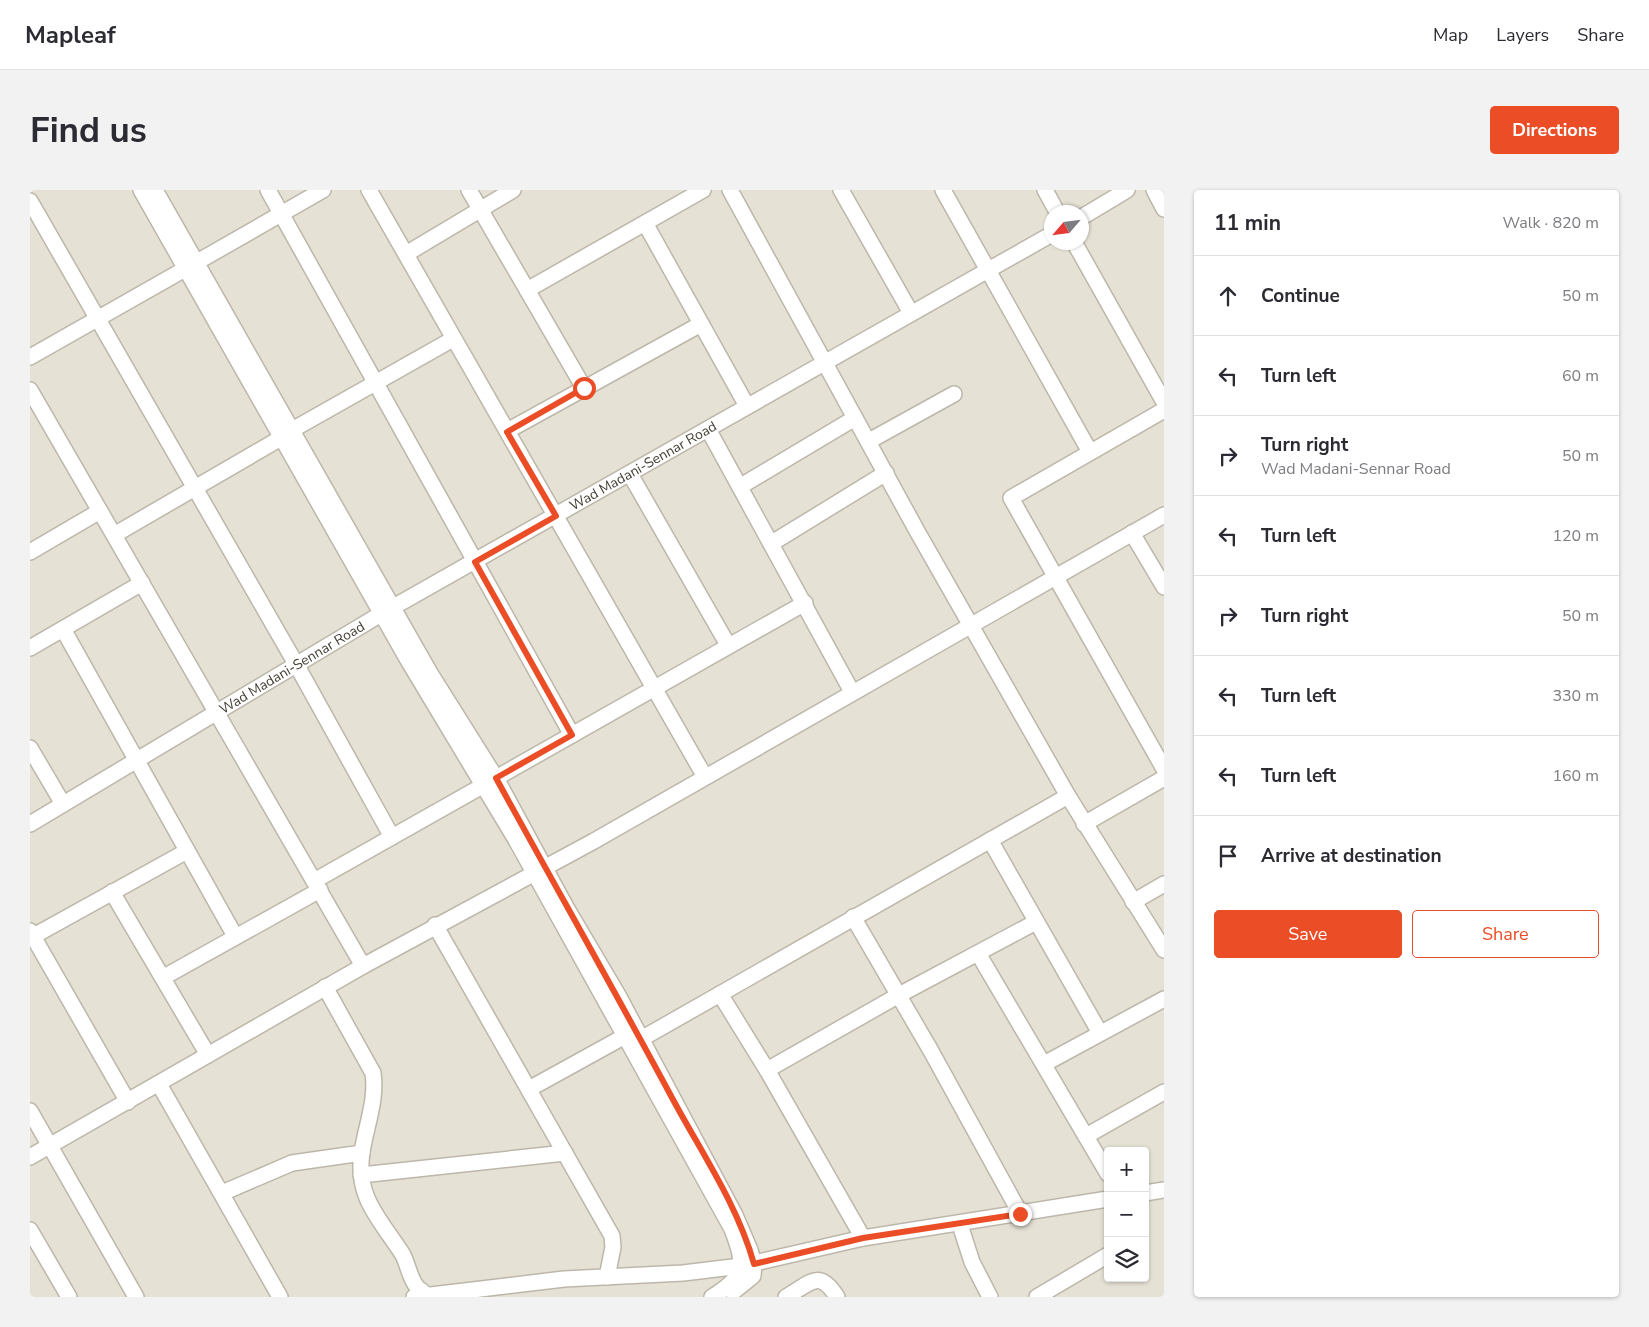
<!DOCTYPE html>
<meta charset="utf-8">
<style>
:root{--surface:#fff;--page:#f2f2f3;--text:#2b2b33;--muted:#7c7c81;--line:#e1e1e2;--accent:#eb4d26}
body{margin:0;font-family:"Nunito Sans",sans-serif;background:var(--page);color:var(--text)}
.controls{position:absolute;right:15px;bottom:15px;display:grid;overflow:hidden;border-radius:5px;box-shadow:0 1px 4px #0004}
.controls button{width:45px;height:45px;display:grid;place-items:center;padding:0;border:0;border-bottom:1px solid var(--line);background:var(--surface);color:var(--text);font:25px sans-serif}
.compass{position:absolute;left:1014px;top:15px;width:45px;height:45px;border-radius:50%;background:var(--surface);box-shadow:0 1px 4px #0004;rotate:242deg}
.stop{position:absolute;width:15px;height:15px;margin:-11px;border:4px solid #eb4d26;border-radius:50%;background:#fff}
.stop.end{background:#eb4d26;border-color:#fff;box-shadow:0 1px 5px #0008}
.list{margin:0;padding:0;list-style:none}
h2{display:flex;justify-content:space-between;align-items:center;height:65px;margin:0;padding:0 20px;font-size:21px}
h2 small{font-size:16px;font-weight:400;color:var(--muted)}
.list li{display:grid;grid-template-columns:32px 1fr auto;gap:15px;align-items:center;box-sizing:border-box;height:80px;padding:0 20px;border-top:1px solid var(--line)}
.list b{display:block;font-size:19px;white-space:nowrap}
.list p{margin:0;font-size:16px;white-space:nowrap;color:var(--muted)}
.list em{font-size:16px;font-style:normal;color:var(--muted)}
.actions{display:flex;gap:10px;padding:15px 20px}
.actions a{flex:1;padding:11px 0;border:1px solid var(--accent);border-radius:5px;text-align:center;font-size:18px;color:var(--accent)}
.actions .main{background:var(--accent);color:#fff}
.icon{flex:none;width:28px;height:28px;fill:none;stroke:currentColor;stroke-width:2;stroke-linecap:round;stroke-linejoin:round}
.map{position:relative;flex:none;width:1134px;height:1107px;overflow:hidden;border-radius:5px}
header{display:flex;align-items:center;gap:30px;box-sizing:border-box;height:70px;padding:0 25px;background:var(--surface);border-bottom:1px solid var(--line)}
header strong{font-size:24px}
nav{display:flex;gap:28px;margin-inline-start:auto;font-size:18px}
.intro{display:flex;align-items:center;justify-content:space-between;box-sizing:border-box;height:120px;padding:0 30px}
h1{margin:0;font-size:35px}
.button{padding:12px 22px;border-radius:5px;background:var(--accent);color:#fff;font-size:18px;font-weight:700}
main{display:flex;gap:30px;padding:0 30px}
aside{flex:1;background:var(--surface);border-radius:5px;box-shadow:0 1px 4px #0004}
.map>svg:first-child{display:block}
.residential{fill:#e6e1d5;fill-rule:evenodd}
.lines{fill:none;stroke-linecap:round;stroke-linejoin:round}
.minor-casing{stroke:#bdb7aa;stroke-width:18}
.minor{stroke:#fff;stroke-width:15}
.route{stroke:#eb4d26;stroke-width:6}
.labels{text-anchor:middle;stroke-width:4;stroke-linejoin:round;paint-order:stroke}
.street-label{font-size:14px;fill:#454036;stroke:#fff}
</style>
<header>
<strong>Mapleaf</strong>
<nav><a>Map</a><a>Layers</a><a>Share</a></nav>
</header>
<div class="intro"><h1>Find us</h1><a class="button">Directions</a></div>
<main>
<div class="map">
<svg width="1134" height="1107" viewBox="0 0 1134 1107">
<rect width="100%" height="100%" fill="#f2efe7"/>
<path class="residential" d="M 0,0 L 1134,0 L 1134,1107 L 0,1107 ZM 1022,22 L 1052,22 L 1052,52 L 1022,52 ZM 1078,961 L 1115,961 L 1115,1088 L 1078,1088 Z"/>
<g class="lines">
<g class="minor-casing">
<g id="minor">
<path d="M 111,0 L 379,472 L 486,650 L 702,1039 C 716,1076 716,1086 682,1107"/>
<path d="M 125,0 L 400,483 L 466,588 L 536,717 L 588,805 L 705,1025 L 720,1060 L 724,1074 L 723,1086 L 703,1102"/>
<path d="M 238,0 L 542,545"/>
<path d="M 339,0 L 675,587"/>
<path d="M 439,0 L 554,198"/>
<path d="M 700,0 L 887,341 L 1038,606 L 1134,760"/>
<path d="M 811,0 L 881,123"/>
<path d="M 913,0 L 1060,262"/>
<path d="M 1015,0 L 1027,22"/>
<path d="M 1124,0 L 1134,19"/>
<path d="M 0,11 L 266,474 L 362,647"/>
<path d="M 1052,27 L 1097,0"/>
<path d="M 615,33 L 717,216"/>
<path d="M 1044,52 L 1134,212"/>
<path d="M 376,64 L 483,0"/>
<path d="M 167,72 L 293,0"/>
<path d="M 497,100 L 673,0"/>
<path d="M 0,167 L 155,79"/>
<path d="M 0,200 L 333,776"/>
<path d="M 1134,220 L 981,308 L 1134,579"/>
<path d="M 678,239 L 822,502"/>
<path d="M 262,240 L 423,149"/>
<path d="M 477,241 L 671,134"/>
<path d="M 839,251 L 924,204"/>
<path d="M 600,284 L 698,455"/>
<path d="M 711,296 L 825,228"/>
<path d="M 1102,343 L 1134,397"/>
<path d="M 84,345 L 251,248"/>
<path d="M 742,353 L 856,283"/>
<path d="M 0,362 L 70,321"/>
<path d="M 33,439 L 205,746"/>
<path d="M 0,458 L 112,393"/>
<path d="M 0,558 L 33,614"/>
<path d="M 466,588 L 775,413"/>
<path id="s1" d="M 0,634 L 351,424 L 1022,44"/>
<path d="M 1054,634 L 1134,588"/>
<path d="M 960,650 L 1070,843"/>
<path d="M 284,691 L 454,595"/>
<path d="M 82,702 L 178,865"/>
<path d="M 1103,712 L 1134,694"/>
<path d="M 823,727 L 901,861 L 990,1023"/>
<path d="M 405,735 L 582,1046 L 583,1057 L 577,1087"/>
<path d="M 0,741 L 98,912"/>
<path d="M 0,748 L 157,661"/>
<path d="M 949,765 L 1078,984"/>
<path d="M 134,787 L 290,700"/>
<path d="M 295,797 L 343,883 C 347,910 336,936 332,962 C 325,1008 351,1030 373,1065 C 378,1075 380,1089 387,1097 C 390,1100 395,1103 398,1107"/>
<path d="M 690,804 L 737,880 L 833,1048"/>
<path d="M 611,849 L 1038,606"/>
<path d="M 1014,874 L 1134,809"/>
<path d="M 737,880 L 869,805 L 1006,732"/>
<path d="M 129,894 L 250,1107"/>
<path d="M 499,899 L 595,846"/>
<path d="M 0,921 L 106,1107"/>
<path d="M 1056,946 L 1134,902"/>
<path d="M 0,967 L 333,776 L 564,651 L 1134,325"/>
<path d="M 331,985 L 535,963"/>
<path d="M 192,1003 L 262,973 L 332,963"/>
<path d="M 1115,1003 L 1134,1000"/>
<path d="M 0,1040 L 39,1107"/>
<path d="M 932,1041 L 942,1072 L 960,1107"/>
<path d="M 384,1107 L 534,1089 L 653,1083 L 711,1076 L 833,1048 L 1078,1009"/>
<path d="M 756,1107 C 781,1093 789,1078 807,1107"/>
<path d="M 1007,1107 L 1078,1065"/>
</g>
</g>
<use href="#minor" class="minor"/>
</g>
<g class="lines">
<path class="route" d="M 554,198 L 477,242 L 526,326 L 445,372 L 542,545 L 466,588 C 524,694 583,798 640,904 C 669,959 707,1013 724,1074 L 833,1048 L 990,1024"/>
</g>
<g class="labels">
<g class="street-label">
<text dy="5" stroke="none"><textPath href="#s1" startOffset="710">Wad Madani-Sennar Road</textPath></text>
<text dy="5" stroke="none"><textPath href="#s1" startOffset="305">Wad Madani-Sennar Road</textPath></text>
</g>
</g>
</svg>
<div class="controls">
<button>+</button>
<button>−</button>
<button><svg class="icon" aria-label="layers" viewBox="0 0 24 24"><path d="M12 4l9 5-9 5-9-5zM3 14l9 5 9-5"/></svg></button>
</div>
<svg class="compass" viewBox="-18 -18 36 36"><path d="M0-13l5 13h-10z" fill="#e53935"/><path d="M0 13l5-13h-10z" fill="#7c7c81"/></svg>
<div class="stop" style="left:554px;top:198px"></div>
<div class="stop end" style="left:990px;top:1024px"></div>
</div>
<aside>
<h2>11 min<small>Walk · 820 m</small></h2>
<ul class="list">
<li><svg class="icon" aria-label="ahead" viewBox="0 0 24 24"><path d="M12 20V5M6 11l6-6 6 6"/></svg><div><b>Continue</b></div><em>50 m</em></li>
<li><svg class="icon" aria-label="left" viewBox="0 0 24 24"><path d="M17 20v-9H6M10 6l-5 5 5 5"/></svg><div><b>Turn left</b></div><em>60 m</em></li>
<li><svg class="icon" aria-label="right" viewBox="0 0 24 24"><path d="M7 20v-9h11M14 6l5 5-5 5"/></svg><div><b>Turn right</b><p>Wad Madani-Sennar Road</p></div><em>50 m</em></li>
<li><svg class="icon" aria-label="left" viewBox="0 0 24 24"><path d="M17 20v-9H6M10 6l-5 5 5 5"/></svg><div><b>Turn left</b></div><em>120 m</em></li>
<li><svg class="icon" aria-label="right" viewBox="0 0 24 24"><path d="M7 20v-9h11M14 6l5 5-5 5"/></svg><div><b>Turn right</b></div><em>50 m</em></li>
<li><svg class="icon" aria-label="left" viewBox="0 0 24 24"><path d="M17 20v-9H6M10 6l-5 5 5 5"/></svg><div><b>Turn left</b></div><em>330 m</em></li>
<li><svg class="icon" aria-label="left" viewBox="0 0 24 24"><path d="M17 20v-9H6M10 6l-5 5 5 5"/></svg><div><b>Turn left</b></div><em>160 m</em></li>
<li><svg class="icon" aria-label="arrive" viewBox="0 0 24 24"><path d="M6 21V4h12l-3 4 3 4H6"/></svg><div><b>Arrive at destination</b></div></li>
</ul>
<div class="actions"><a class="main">Save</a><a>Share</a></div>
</aside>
</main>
